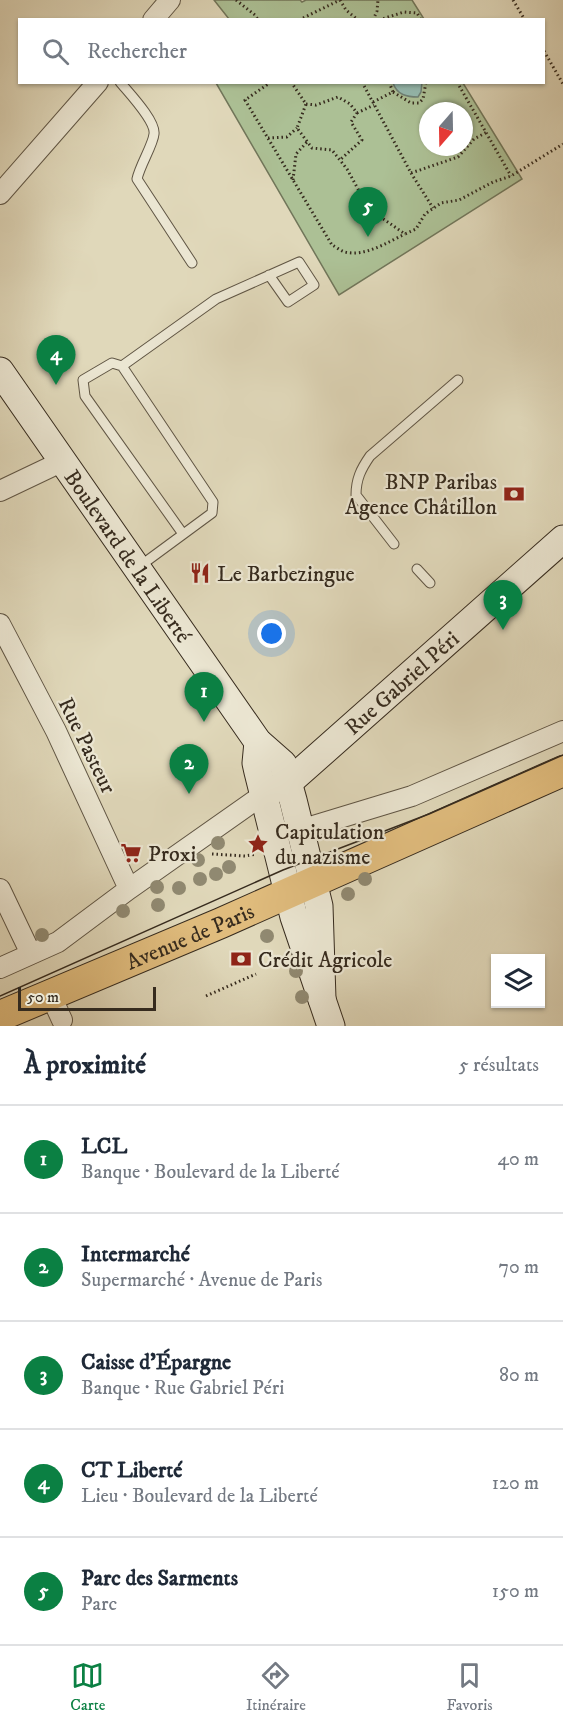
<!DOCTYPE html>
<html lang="fr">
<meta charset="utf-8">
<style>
:root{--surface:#fff;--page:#f6f6f7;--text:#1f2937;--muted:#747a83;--line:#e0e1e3;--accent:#0b8043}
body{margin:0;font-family:"IM FELL DW Pica",serif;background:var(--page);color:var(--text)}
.controls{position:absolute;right:18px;bottom:18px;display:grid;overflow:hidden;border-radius:0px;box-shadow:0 2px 4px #0004}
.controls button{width:54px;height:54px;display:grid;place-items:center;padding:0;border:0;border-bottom:2px solid var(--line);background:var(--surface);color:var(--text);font:30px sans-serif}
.compass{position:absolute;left:419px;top:102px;width:54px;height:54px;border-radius:50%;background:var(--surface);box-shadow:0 2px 4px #0004;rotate:200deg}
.scale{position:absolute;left:18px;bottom:15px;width:138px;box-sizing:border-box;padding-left:6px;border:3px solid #362b1e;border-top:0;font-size:16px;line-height:21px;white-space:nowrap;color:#362b1e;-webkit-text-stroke:4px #ebe6d2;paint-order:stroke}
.you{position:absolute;left:272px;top:634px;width:21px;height:21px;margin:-15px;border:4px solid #fff;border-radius:50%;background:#1a73e8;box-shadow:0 0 0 9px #1a73e833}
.badge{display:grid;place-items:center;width:39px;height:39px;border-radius:50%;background:var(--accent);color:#fff;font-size:20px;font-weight:700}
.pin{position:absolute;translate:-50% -50px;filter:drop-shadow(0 2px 3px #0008)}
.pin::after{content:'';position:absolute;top:32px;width:21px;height:18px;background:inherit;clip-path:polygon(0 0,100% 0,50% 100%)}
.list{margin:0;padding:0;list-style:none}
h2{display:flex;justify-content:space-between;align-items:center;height:78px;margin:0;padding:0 24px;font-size:26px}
h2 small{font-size:20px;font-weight:400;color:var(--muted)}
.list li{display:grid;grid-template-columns:39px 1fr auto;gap:18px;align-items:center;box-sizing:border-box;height:108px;padding:0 24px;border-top:2px solid var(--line)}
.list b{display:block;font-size:22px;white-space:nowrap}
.list p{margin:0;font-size:20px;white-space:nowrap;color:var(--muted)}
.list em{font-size:20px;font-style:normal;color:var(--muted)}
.icon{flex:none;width:33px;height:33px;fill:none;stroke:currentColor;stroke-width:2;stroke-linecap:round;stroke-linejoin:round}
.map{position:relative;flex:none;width:563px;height:1026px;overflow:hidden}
.search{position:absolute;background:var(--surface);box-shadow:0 2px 4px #0004;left:18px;right:18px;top:18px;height:66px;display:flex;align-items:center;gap:15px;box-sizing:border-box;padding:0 21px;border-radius:0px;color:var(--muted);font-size:22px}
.sheet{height:618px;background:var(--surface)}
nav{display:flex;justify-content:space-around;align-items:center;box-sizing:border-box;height:84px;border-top:2px solid var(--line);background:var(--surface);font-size:16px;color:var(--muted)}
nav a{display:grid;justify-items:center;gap:3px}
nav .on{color:var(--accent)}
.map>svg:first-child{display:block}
.green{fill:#acc095;stroke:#71765a;stroke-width:1.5;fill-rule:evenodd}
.water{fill:#94bab0;stroke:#6e8176;stroke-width:1.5}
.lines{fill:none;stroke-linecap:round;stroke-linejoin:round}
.lane-casing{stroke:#605645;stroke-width:11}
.street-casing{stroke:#605645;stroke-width:22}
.secondary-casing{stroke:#362b1e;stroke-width:29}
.primary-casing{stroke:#362b1e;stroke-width:32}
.path{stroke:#362b1e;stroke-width:3;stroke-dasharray:1.5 3;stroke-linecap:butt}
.lane{stroke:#ebe6d2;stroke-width:9}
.street{stroke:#ebe6d2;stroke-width:20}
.secondary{stroke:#ebe6d2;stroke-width:27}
.primary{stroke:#e0bc7d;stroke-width:30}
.tram{stroke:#362b1e;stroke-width:1.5}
.tree{fill:#908971}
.labels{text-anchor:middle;stroke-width:4.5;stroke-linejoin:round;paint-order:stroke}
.poi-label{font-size:22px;fill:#362b1e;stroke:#ebe6d2;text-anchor:start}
.street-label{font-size:22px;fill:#362b1e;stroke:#ebe6d2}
</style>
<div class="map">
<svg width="563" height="1026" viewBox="0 0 563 1026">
<rect width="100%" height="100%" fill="#e0d8ba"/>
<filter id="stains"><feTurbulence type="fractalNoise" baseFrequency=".00333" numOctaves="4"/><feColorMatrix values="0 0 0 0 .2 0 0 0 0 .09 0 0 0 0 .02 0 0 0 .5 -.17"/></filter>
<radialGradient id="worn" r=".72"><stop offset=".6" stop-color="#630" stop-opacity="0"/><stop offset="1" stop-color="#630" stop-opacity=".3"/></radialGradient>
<path class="green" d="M 214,0 L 300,0 L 302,2 L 306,0 L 412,0 L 424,19 L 229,19 Z
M 216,83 L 463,83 L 522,179 L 339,295 ZM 428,111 L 464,111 L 464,147 L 428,147 Z"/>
<path class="water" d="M 422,82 L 421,92 L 418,97 C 407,97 397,95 393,83 Z"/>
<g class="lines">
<g class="lane-casing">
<path id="lane" d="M 120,82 C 129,93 156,121 154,134 C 153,145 140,165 137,179 L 192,263
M 122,366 L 216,299 L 299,262 L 314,285 L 288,302 L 269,275
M 394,544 L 356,495 C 356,479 361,469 370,456 L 458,380
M 140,566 L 212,513 L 213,502 L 122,366 L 112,363 L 83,380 L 85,396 L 183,534
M 417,569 L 430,583"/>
</g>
<g class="street-casing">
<path id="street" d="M 153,20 L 170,0
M 0,194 L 98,82
M 0,491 L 63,461
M 0,624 L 56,731 L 129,889
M 300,830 L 412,796 L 563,731
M 0,889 L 31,954
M 0,968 L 58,942 L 129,889 L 264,794
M 51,996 L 62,1020"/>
</g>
<g class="secondary-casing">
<g id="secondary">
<path id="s1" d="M 0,371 L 258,742 L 283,764 L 293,800 L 319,906 L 322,999"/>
<path d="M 258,742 L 256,763 L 258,772 L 294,917 L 331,1026"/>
<path id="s2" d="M 264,794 L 288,783 L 563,539"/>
</g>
</g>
<g class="primary-casing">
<g id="primary">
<path id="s3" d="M 0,1016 L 221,923 L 563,771"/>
</g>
</g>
<path class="path" d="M 236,0 L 255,15 L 258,20
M 340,0 L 346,10 L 358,20
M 513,0 L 525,20
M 299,20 L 340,0
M 373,20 L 377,11 L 378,0
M 379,20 L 404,12 L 417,13 L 421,20
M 544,51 L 563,84
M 271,82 L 245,100 L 332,245 C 336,247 341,251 345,252 C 365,257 388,242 405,234
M 291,82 L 306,104 L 297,128 L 312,148 L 332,150 L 347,169 L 369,209 L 405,234 L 416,229 L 425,214 L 441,203 L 459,200 L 493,182 L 511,176 L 563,144
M 362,82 L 411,173 L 458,157 L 474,139 L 487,132
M 389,82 L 393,92
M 457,82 L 511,176
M 373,102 L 393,92 L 411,103 L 419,103 L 423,99 L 426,82
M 306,104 L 316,105 L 338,97 L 350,104 L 357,113 L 351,122 L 362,140 L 340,160
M 357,113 L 374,105
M 268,138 L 287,137 L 297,128
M 411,173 L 433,208
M 293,180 L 296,154 L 307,142
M 212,854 L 245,856 L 256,854
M 206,996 L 256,974"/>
<use href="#lane" class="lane"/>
<use href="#street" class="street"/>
<use href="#secondary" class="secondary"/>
<use href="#primary" class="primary"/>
<path class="tram" d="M 0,996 L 283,870 L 429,814 L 563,755"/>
</g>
<g class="tree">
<circle cx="218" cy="843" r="7"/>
<circle cx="198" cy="860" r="7"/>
<circle cx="229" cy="867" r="7"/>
<circle cx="216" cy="874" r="7"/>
<circle cx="200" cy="879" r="7"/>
<circle cx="365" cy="879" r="7"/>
<circle cx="157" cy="887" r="7"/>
<circle cx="179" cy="888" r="7"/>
<circle cx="348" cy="894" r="7"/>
<circle cx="158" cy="905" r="7"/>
<circle cx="123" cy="911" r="7"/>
<circle cx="42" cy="935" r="7"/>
<circle cx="267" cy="936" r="7"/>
<circle cx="296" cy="971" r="7"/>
<circle cx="302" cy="997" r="7"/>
</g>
<defs>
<g id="bank-bare" transform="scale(1.62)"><path d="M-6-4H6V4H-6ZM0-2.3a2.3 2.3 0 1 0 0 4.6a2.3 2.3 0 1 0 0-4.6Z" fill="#8f2418" stroke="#ebe6d2" stroke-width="2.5" paint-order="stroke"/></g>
<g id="restaurant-bare" transform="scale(1.62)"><path d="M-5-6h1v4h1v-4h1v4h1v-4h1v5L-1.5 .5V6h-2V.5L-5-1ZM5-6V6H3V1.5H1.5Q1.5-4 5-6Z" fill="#8f2418" stroke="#ebe6d2" stroke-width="2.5" paint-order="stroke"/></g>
<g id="sight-bare" transform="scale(1.62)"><path d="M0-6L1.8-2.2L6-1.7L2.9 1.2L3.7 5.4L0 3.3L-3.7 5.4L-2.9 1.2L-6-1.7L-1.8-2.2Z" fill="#8f2418" stroke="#ebe6d2" stroke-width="2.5" paint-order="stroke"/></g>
<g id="supermarket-bare" transform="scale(1.62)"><path d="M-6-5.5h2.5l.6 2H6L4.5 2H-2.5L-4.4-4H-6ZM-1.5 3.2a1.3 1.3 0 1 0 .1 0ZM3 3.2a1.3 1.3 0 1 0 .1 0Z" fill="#8f2418" stroke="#ebe6d2" stroke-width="2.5" paint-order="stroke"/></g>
</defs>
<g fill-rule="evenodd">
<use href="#bank-bare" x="514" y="494"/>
<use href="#restaurant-bare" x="200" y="573"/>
<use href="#sight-bare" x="258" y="844"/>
<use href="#supermarket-bare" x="131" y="853"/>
<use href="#bank-bare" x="241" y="959"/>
</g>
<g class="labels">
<g class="poi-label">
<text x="497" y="489" text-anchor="end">BNP Paribas<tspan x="497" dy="25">Agence Châtillon</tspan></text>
<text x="217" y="581">Le Barbezingue</text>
<text x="275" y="839">Capitulation<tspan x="275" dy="25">du nazisme</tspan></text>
<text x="148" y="861">Proxi</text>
<text x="258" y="967">Crédit Agricole</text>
</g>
<g class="street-label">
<text dy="8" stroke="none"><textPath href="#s1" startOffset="225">Boulevard de la Liberté</textPath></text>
<text dy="8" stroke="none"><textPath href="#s2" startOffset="178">Rue Gabriel Péri</textPath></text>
<text transform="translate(88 745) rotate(64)" y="8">Rue Pasteur</text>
<text dy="8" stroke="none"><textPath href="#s3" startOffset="206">Avenue de Paris</textPath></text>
</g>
</g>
<rect width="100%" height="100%" filter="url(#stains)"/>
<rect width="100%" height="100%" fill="url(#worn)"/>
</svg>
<div class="controls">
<button><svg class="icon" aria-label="layers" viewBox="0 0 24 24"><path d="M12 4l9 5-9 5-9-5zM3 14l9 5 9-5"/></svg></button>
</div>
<svg class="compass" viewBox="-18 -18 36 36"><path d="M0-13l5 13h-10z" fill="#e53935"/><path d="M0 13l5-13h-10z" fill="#747a83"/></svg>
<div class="scale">50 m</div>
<div class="you"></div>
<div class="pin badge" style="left:204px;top:722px">1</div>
<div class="pin badge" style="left:189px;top:794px">2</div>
<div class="pin badge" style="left:503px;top:630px">3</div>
<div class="pin badge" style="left:56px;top:385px">4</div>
<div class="pin badge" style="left:368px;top:237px">5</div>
<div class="search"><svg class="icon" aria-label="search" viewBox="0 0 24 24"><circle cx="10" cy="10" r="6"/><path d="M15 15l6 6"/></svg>Rechercher</div>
</div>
<section class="sheet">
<h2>À proximité<small>5 résultats</small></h2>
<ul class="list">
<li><span class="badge">1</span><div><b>LCL</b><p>Banque · Boulevard de la Liberté</p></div><em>40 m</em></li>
<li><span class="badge">2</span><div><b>Intermarché</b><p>Supermarché · Avenue de Paris</p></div><em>70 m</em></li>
<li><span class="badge">3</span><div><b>Caisse d'Épargne</b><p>Banque · Rue Gabriel Péri</p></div><em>80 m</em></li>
<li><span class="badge">4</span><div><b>CT Liberté</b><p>Lieu · Boulevard de la Liberté</p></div><em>120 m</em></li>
<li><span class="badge">5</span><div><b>Parc des Sarments</b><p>Parc</p></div><em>150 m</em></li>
</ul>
</section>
<nav>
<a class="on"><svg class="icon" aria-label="map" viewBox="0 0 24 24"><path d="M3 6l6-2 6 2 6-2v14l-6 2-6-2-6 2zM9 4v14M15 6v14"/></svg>Carte</a>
<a><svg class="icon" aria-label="directions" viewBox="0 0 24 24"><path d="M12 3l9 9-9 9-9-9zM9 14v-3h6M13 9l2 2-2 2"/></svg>Itinéraire</a>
<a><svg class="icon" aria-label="saved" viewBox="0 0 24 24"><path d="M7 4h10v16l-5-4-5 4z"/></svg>Favoris</a>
</nav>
